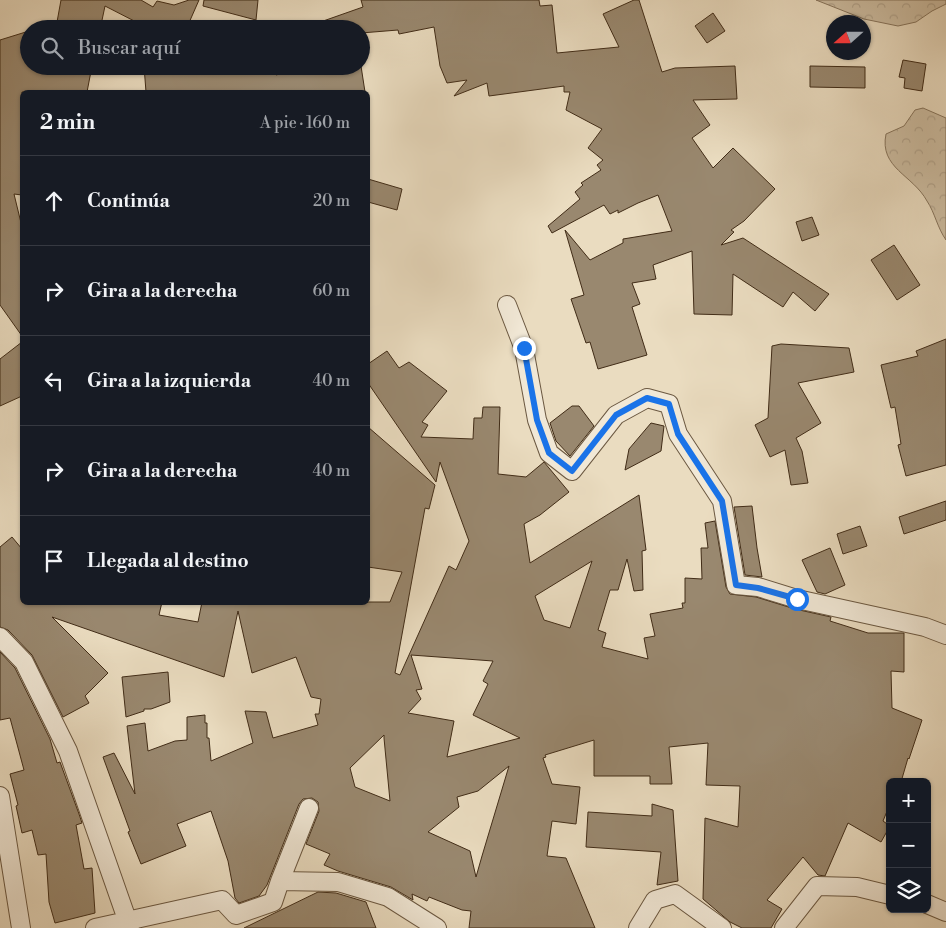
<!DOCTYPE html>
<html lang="es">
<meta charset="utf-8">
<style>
:root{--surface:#171b24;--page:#20242c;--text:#f1f3f6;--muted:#9ea1a6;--line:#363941}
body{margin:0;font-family:"Libre Bodoni",serif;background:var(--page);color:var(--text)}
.controls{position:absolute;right:15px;bottom:15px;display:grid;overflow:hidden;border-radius:8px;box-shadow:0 1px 4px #0004}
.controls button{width:45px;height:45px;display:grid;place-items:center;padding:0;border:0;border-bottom:1px solid var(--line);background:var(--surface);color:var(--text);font:25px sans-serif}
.compass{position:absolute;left:826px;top:15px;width:45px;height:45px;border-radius:50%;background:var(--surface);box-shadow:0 1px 4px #0004;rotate:249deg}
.stop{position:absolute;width:15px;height:15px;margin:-11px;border:4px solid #1a73e8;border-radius:50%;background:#fff}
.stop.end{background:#1a73e8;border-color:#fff;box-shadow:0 1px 5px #0008}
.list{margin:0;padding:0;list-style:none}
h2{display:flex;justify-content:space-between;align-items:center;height:65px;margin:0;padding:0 20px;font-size:21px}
h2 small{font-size:16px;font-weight:400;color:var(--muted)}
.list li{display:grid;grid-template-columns:32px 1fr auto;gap:15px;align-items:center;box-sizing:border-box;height:90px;padding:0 20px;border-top:1px solid var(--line)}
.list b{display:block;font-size:19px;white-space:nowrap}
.list em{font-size:16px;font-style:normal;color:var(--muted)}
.icon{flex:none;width:28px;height:28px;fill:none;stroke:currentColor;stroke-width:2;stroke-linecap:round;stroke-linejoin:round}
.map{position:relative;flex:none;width:946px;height:928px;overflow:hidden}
.search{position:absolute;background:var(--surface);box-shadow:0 1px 4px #0004;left:20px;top:20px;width:350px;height:55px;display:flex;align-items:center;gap:12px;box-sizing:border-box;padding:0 18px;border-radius:28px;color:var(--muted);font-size:19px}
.panel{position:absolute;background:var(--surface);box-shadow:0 1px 4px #0004;left:20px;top:90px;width:350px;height:515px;border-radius:8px}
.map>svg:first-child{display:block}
.forest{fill:url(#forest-crowns);stroke:#87755d}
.building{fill:#99886f;stroke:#412c17;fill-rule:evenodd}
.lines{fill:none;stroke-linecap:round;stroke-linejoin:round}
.street-casing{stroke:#6b5841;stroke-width:20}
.street{stroke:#f1e8d6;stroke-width:18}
.route{stroke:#1a73e8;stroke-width:6}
</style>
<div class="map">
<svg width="946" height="928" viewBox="0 0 946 928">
<defs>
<pattern id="forest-crowns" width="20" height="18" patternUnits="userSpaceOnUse" patternTransform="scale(1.25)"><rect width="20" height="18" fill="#cdbea3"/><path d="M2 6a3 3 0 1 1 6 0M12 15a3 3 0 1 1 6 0" fill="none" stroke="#b1a38c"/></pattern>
</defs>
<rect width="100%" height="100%" fill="#eadcc0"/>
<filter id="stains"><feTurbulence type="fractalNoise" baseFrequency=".004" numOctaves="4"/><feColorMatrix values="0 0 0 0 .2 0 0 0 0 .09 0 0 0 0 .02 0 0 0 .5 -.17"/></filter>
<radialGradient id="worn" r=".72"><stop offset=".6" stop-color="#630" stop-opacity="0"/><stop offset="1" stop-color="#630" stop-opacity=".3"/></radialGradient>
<path class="forest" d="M 816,0 L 946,0 L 946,4 L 932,11 L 916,22 L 898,26 L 864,19 Z
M 923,108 L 946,118 L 946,240 C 937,227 935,213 927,201 C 913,175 879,168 886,134 L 904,126 L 915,110 Z"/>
<path class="building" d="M 61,0 L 141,0 L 153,7 L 157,1 L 174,5 L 189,0 L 199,0 L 188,25 L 190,26 L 187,26 L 186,29 L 140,29 L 142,25 L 105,6 L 101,25 L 69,25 L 57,22 Z
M 204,0 L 258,0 L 256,20 L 203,6 Z
M 361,0 L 539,0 L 540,6 L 552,5 L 557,53 L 619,47 L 603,14 L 634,0 L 639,0 L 662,72 L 675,68 L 735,66 L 737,99 L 693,100 L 710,125 L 692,138 L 713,168 L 733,148 L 775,189 L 744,221 L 731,230 L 734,232 L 721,245 L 743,238 L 829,294 L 815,311 L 793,292 L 783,307 L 733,274 L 732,315 L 694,314 L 692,251 L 653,265 L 656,279 L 632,283 L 640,304 L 632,307 L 647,355 L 598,369 L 590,342 L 586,343 L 571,299 L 584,295 L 565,230 L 590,260 L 623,243 L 623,239 L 672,231 L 658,195 L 638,203 L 618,213 L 618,210 L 610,214 L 604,205 L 552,233 L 548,226 L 580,199 L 575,192 L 583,185 L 581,183 L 601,170 L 597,165 L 603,160 L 588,148 L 602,129 L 566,110 L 570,92 L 564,92 L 564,86 L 489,96 L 487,83 L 454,96 L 467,80 L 447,83 L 440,66 L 434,27 L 399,34 L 398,30 L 361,33 L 361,29 L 309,29 L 309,26 L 363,7 Z
M 713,13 L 725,31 L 707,43 L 695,26 Z
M 29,31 L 29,66 L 92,66 L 87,92 L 22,92 L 22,195 L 14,194 L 22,227 L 22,336 L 0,305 L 0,40 Z
M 903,60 L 926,64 L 922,91 L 904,88 L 905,78 L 899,77 Z
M 144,66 L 274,66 L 276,75 L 308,66 L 361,66 L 365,92 L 146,92 Z
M 810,66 L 865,67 L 865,88 L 810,87 Z
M 368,179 L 402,189 L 397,210 L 368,202 Z
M 812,217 L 819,235 L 802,241 L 796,222 Z
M 894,245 L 920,285 L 897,300 L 871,260 Z
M 946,339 L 946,465 L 906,476 L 898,445 L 901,444 L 895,407 L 891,408 L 881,365 L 918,356 L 916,351 Z
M 22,342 L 22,396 L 0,406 L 0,359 Z
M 781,344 L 849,348 L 854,372 L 798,383 L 821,423 L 796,438 L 802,451 L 808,483 L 791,485 L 785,450 L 770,457 L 755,425 L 768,418 L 772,346 Z
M 387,351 L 399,368 L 409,362 L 447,391 L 422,422 L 428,425 L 421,437 L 473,439 L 474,418 L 482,418 L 483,407 L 500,407 L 498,474 L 526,477 L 544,462 L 569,492 L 540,515 L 524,524 L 530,563 L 639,495 L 646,550 L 642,551 L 643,590 L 634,591 L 627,559 L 618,590 L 610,590 L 598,630 L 606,633 L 602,647 L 648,659 L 644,638 L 655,636 L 650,614 L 683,608 L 682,603 L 685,603 L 685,578 L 702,579 L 701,548 L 708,548 L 705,523 L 715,521 L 726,587 L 730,594 L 756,597 L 795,609 L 831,617 L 830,621 L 868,633 L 904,633 L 904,672 L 891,671 L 892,708 L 922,720 L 909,759 L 908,758 L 901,782 L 890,782 L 890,804 L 883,821 L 890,826 L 881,842 L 848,823 L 825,876 L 818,875 L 803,857 L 767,900 L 782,909 L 771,928 L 742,928 L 730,922 L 703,899 L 705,818 L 738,827 L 740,786 L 706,785 L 708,743 L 669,747 L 672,784 L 650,784 L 650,776 L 594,776 L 594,740 L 545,755 L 546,757 L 543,758 L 552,784 L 580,787 L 576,824 L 552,821 L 547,856 L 566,858 L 595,928 L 469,928 L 471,911 L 462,910 L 429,897 L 427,901 L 412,894 L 413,900 L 391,887 L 338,871 L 324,865 L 330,854 L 306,844 L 319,811 L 318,802 L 312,798 L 303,799 L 299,804 L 267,885 L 259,896 L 239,903 L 235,898 L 228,861 L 211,811 L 177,824 L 186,846 L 141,864 L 128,832 L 130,831 L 103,757 L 114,753 L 135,794 L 127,726 L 145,723 L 148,751 L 175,741 L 187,740 L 187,717 L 205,715 L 205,723 L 207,723 L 207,738 L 209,738 L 211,761 L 253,743 L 245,711 L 266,712 L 273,738 L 318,725 L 315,714 L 319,714 L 321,699 L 311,697 L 296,657 L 252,673 L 238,611 L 224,677 L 52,617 L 108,673 L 85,696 L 89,703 L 63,717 L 32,655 L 8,630 L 0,627 L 0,547 L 12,537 L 22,549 L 22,602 L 162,602 L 159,615 L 198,622 L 202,602 L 390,602 L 402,572 L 368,567 L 368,427 L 435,485 L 429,509 L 425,508 L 395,673 L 400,675 L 449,566 L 456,570 L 469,541 L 440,462 L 436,482 L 368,383 L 368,364 ZM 592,561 L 570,628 L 544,620 L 535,596 ZM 411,655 L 493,661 L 483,681 L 488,684 L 473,715 L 520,738 L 447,757 L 454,721 L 408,713 L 421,699 L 416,690 L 422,689 ZM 384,735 L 384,738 L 390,801 L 355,787 L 350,768 ZM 509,766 L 482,856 L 476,877 L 470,851 L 428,832 L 459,807 L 457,797 L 478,791 Z
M 572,406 L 579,406 L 594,426 L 570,456 L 556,441 L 550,423 Z
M 651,423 L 664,426 L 661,451 L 625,470 L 629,449 Z
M 946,501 L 946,520 L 904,534 L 899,517 Z
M 752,506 L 757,548 L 762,577 L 745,575 L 734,507 Z
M 860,526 L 867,546 L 843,554 L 837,534 Z
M 830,548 L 845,585 L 825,594 L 817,592 L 802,560 Z
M 0,652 L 15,668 L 50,739 L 57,763 L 60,762 L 79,814 L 82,823 L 76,825 L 84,869 L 92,868 L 95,913 L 55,923 L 49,902 L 46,854 L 38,855 L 32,830 L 22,833 L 16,806 L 18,805 L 10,774 L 24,770 L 10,718 L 0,720 Z
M 168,672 L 170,702 L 151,709 L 144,709 L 144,711 L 126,717 L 122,677 Z
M 652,804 L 673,810 L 678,881 L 657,885 L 661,852 L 586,847 L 588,812 L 652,816 Z
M 318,892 L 336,893 L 366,902 L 376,928 L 244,928 Z"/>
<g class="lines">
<g class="street-casing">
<path id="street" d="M 507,305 L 524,349 L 537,420 L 549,453 L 572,471 L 616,415 L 647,398 L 669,404 L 678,434 L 722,501 L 736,585 L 758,587 L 797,599 L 925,627 L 946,635
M 0,637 L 24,662 L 68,751 L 130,928
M 0,796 L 21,928
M 280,881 L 309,808
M 927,904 L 946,912
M 95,928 L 222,900 L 236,915 L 273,902 L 280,881 L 338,882 L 388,897 L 437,928
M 638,928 L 655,900 L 675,894 L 722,928
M 784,928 L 817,886 L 857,887 L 890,895"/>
</g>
<use href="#street" class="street"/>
</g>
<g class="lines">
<path class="route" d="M 524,348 L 537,420 L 549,453 L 572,471 L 616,415 L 647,398 L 669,404 L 678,434 L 722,501 L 736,585 L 758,588 L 797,599"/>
</g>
<rect width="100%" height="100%" filter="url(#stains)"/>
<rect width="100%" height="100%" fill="url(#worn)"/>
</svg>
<div class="controls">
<button>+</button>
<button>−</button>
<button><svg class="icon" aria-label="layers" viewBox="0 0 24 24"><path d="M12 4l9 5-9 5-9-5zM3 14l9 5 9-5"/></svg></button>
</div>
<svg class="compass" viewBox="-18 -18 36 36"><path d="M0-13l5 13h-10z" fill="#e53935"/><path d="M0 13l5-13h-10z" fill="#9ea1a6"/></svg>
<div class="stop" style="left:797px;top:599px"></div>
<div class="stop end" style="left:524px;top:348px"></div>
<div class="search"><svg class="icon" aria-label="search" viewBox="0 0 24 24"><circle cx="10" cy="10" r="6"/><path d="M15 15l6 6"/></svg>Buscar aquí</div>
<section class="panel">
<h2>2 min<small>A pie · 160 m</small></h2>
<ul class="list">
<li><svg class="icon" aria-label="ahead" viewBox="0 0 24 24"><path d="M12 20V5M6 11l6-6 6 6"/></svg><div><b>Continúa</b></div><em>20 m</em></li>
<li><svg class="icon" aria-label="right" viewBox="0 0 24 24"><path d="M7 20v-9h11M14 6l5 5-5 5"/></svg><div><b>Gira a la derecha</b></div><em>60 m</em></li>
<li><svg class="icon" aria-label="left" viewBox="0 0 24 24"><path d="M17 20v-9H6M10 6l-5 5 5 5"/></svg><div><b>Gira a la izquierda</b></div><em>40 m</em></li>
<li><svg class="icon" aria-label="right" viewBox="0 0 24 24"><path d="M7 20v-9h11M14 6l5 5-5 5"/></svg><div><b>Gira a la derecha</b></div><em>40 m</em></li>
<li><svg class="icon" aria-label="arrive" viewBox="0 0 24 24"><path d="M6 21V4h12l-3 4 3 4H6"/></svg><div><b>Llegada al destino</b></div></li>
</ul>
</section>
</div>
